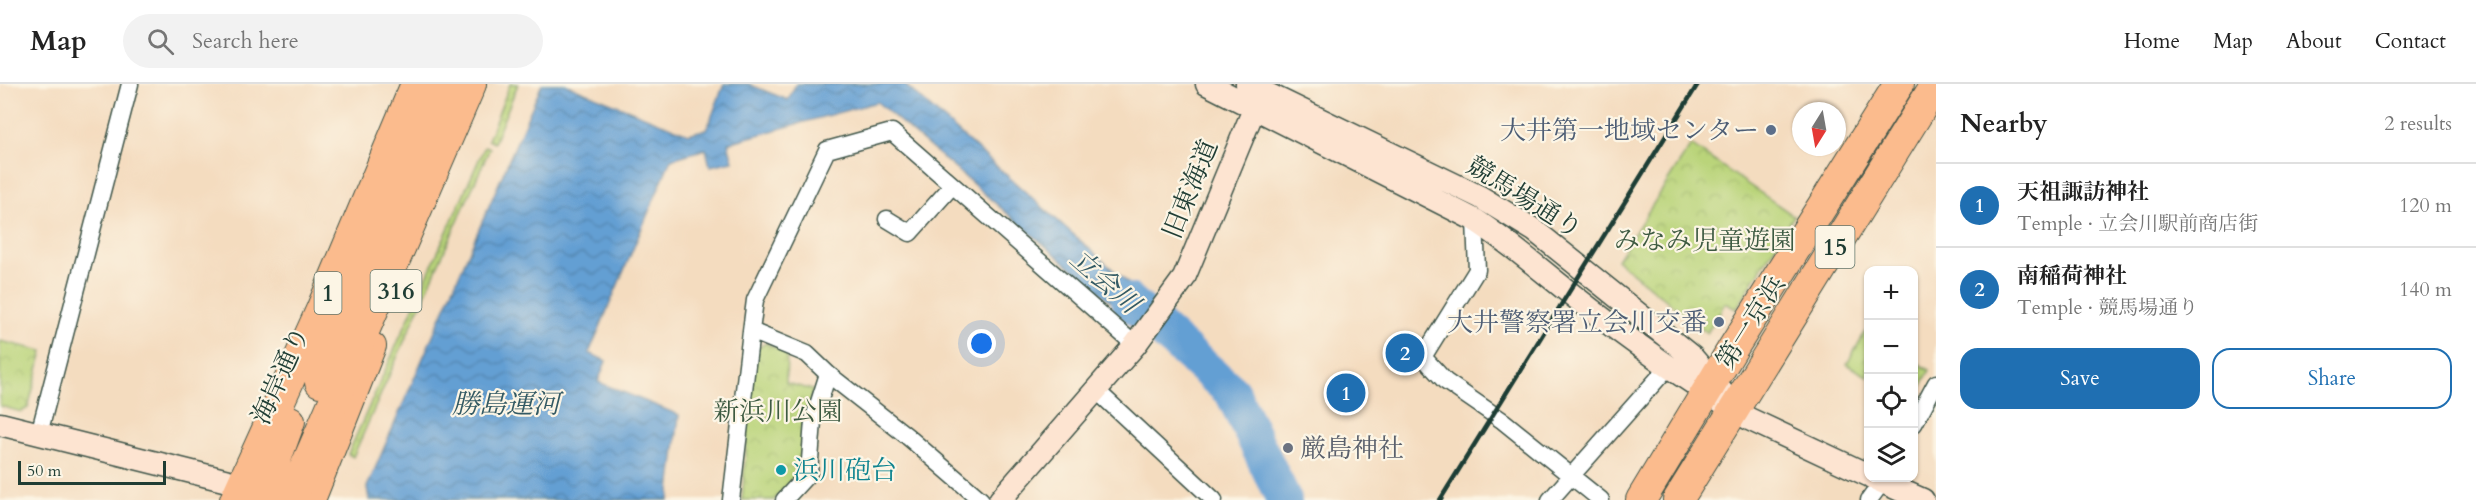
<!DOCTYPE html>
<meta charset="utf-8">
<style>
:root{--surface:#fff;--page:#f2f2f2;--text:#222;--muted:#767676;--line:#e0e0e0;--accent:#1f6fb2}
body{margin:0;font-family:Cardo,"Noto Serif JP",serif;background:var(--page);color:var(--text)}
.controls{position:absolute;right:18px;bottom:18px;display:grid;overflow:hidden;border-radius:12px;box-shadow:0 2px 4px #0004}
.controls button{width:54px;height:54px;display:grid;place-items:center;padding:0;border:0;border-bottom:2px solid var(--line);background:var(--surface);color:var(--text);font:30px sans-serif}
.compass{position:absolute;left:1792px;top:18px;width:54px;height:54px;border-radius:50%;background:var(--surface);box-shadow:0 2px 4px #0004;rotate:191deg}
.scale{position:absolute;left:18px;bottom:15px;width:148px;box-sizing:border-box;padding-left:6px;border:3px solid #1f3d34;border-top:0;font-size:16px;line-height:21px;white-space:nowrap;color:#1f3d34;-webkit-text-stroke:4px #fcf5e5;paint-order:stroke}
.you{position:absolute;left:982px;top:260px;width:21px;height:21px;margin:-15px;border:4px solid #fff;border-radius:50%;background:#1a73e8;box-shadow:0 0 0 9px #1a73e833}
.badge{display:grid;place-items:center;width:39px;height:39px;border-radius:50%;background:var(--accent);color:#fff;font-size:20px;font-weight:700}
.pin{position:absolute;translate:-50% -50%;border:3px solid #fff;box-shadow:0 2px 6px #0006}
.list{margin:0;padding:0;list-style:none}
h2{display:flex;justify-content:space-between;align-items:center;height:78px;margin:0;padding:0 24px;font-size:26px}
h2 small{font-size:20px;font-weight:400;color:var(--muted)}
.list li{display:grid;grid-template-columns:39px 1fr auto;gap:18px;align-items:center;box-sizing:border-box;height:84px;padding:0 24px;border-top:2px solid var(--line)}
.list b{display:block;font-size:22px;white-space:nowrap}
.list p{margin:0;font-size:20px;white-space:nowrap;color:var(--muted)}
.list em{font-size:20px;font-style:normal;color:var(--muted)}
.actions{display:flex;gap:12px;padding:18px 24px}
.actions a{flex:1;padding:14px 0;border:2px solid var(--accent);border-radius:18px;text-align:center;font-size:21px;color:var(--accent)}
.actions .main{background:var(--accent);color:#fff}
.icon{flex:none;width:33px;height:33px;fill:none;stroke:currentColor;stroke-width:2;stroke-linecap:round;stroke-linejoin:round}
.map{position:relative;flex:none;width:1936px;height:416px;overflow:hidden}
header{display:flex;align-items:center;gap:36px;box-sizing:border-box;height:84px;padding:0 30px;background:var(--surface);border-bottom:2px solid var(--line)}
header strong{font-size:28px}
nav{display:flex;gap:33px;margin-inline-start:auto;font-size:21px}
.search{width:420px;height:54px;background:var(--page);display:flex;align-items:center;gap:15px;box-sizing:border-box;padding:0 21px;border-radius:33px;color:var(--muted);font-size:22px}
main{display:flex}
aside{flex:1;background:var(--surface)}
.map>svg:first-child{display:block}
.grass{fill:url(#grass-dots);stroke:#6c8857;stroke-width:1.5}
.park{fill:url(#park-crowns);stroke:#6c8857;stroke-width:1.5}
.water{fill:url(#water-waves);stroke:#416e84;stroke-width:1.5}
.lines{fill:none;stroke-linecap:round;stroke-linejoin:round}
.river{stroke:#639fd3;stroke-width:36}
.street-casing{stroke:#3f5549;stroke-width:19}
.secondary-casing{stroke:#3f5549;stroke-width:25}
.primary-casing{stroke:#3f5549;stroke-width:28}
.highway-casing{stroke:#3f5549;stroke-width:32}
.street{stroke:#fff;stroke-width:16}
.secondary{stroke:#fde4d1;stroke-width:22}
.primary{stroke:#fbbb8d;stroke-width:26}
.highway{stroke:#fbbb8d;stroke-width:30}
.rail{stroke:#1f3d34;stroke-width:4.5}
.service-dot{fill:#5c6f8a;stroke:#fcf5e5;stroke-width:2}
.worship-dot{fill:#6b7280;stroke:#fcf5e5;stroke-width:2}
.culture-dot{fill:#0f9aa8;stroke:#fcf5e5;stroke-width:2}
.labels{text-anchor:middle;stroke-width:4.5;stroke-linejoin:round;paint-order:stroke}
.shield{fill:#fcf5e5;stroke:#617469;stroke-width:1.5}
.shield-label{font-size:24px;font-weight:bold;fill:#1f3d34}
.service-label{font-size:26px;fill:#4e5e75;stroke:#fcf5e5;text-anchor:end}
.street-label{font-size:26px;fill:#1f3d34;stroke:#fcf5e5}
.park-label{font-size:26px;fill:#3e5b42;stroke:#fcf5e5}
.worship-label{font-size:26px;fill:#5b616d;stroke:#fcf5e5;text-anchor:start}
.culture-label{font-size:26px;fill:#0d838f;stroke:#fcf5e5;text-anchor:start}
.water-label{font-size:27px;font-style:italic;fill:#335a64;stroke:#fcf5e5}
</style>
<header>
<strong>Map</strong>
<div class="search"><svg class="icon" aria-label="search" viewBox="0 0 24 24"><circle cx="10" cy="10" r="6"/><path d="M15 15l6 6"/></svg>Search here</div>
<nav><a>Home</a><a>Map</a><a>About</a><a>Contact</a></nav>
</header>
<main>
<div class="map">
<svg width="1936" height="416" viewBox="0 0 1936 416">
<defs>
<pattern id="grass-dots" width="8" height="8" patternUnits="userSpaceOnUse" patternTransform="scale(1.5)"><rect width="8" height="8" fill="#bad47a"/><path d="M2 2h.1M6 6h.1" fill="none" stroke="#9fb76a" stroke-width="1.8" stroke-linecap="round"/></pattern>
<pattern id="park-crowns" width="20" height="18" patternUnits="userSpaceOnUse" patternTransform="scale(1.5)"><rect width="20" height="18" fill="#bad47a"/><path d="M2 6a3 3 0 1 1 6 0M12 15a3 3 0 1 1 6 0" fill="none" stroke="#9fb76a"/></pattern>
<pattern id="water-waves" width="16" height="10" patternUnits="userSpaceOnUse" patternTransform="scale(1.5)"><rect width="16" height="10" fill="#639fd3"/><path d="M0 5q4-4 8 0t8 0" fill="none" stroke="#5183ac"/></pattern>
</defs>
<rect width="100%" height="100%" fill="#fcf5e5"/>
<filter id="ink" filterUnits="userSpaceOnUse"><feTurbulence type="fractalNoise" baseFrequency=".0167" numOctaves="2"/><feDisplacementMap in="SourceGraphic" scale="12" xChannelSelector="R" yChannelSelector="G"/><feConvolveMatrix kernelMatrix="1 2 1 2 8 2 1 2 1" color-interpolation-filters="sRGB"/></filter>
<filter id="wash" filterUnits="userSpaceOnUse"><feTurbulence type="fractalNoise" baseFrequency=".008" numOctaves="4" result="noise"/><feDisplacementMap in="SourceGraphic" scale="24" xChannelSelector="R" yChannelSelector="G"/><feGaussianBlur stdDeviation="1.35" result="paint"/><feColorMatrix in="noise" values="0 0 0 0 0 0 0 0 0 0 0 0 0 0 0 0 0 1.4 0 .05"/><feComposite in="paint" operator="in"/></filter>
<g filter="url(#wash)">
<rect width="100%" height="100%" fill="#f4dcbf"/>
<path class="grass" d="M 510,0 L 518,0 L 494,59 L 488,56 Z
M 485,62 L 490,64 L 353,373 L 348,370 Z"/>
<path class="park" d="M 1691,61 L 1794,132 L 1736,225 L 1725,219 L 1707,249 L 1617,176 Z
M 1865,248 L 1868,250 L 1868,293 L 1847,280 Z
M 0,257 L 43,267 L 28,324 L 21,328 L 0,322 Z
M 766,259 L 787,269 L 786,299 L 813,306 L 805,341 L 800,386 L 774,416 L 742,416 L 754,266 Z
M 1914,277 L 1930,286 L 1914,315 Z"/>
<path class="water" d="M 542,0 L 565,0 L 688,50 L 707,45 L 724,0 L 748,0 L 788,16 L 796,0 L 904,0 L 1174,240 L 1158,258 L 877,18 L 728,59 L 733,77 L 710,82 L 706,65 L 671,75 L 589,269 L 606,277 L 598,298 L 679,331 L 669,416 L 369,416 L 367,403 Z"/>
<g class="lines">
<path class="river" d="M 1129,217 L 1232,308 L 1284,416"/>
</g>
</g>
<g filter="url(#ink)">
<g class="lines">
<g class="street-casing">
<path id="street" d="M 887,135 L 910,149 L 952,102
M 1475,136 L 1477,186 L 1423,273 L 1445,297 L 1503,337 L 1601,416
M 1096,306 L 1214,416
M 1914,340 L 1936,299
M 39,350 L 130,0
M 731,416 L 751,247
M 784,416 L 809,389 L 813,337 L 828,290
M 981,416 L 907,352 L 828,290 L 807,270 L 751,247 L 755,216 L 827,66 L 892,48 L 1135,261
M 1550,416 L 1669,282
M 1869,416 L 1885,394"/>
</g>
<g class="secondary-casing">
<path id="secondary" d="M 1207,0 L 1475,136 C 1513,161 1545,190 1580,217 C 1634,260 1691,299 1749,335 L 1868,391
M 1247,0 L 1480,113 L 1534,146 L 1692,273 L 1722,308
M 0,340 L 232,398
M 1873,394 L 1923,416
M 1000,416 L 1135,261 L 1184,194 L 1259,13"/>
</g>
<g class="primary-casing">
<path id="primary" d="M 312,416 L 373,262"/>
</g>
<g class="highway-casing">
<path id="highway" d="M 320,298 L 446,0
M 235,416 L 321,226 L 416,0
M 261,416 L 290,337
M 291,416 L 471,0
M 1641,416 L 1733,264 L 1899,0
M 1678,416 L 1936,0"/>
</g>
<use href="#street" class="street"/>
<use href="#secondary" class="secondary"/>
<use href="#primary" class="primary"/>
<use href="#highway" class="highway"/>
<path class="rail" d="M 1440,416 L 1698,0"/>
</g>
</g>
<g class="service-dot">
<circle cx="1771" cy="46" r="6"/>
<circle cx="1719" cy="238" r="6"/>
</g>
<circle class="worship-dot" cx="1288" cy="364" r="6"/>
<circle class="culture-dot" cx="781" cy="386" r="6"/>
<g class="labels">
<g class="shield">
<rect x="1815.5" y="142" width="39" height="42" rx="4.5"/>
<rect x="370.5" y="186" width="51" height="42" rx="4.5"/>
<rect x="314.5" y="188" width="27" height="42" rx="4.5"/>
</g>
<g class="shield-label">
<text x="1835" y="171">15</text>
<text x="396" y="215">316</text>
<text x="328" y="217">1</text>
</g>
<g class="service-label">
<text x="1759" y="55">大井第一地域センター</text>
<text x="1707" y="247">大井警察署立会川交番</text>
</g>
<g class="street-label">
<text transform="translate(1190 105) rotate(-68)" y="9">旧東海道</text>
<text transform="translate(1525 113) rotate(32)" y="9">競馬場通り</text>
<text transform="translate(1750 238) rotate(-58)" y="9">第一京浜</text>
<text transform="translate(280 291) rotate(-66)" y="9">海岸通り</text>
</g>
<g class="park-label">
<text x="1705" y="165">みなみ児童遊園</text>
<text x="778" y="336">新浜川公園</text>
</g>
<g class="worship-label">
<text x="1300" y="373">厳島神社</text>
</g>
<g class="culture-label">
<text x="793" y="395">浜川砲台</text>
</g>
<g class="water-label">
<text transform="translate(1105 197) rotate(41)" y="9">立会川</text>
<text x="506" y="329">勝島運河</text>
</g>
</g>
</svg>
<div class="controls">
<button>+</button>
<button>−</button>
<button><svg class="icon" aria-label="locate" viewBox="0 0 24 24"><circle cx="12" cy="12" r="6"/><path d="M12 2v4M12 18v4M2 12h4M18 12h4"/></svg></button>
<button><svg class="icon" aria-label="layers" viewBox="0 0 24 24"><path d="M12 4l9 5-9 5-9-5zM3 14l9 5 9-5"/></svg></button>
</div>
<svg class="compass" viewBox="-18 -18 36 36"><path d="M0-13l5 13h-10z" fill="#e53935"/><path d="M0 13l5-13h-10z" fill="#767676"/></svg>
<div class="scale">50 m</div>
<div class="you"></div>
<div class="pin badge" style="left:1346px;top:309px">1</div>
<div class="pin badge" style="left:1405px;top:269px">2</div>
</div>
<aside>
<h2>Nearby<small>2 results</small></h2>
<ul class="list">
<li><span class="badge">1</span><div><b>天祖諏訪神社</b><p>Temple · 立会川駅前商店街</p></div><em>120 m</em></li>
<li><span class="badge">2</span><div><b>南稲荷神社</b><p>Temple · 競馬場通り</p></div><em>140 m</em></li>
</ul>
<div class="actions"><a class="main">Save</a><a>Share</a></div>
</aside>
</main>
